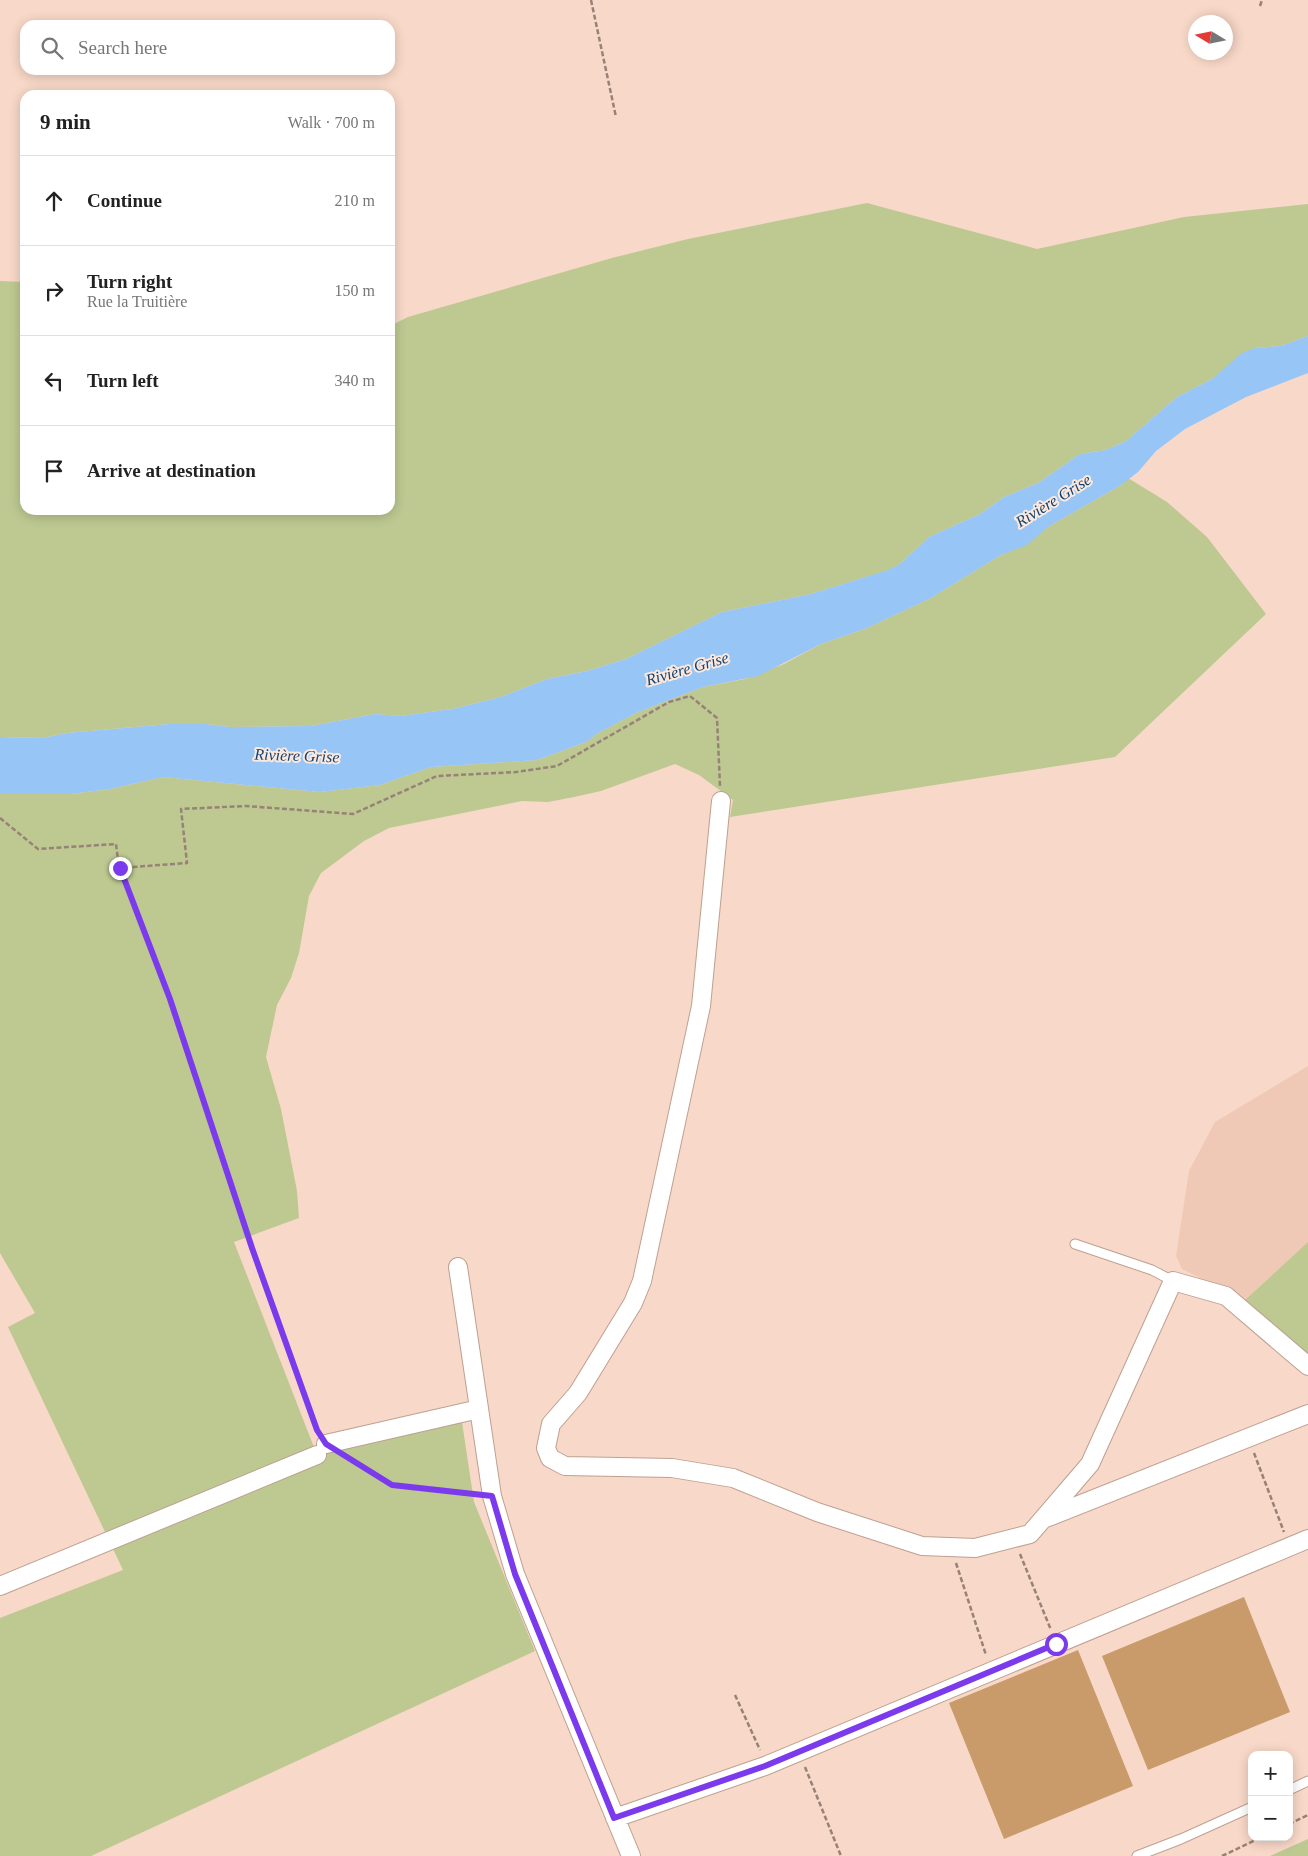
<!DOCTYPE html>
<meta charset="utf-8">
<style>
:root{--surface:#fff;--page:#f2f2f2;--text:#222;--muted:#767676;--line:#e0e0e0}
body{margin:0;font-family:"Times New Roman",serif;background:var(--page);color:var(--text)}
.controls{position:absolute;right:15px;bottom:15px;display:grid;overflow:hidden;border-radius:10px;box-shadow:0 2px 12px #0003}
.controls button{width:45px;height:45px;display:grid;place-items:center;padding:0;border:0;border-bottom:1px solid var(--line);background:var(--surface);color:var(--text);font:25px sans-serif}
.compass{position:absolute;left:1188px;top:15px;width:45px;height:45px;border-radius:50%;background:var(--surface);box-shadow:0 2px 12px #0003;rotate:280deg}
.stop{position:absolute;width:15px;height:15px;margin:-11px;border:4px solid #7c3aed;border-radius:50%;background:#fff}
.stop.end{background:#7c3aed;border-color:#fff;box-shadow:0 1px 5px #0008}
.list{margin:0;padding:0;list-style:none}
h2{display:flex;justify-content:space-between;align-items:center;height:65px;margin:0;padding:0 20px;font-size:21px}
h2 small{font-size:16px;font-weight:400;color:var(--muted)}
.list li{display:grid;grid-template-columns:32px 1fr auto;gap:15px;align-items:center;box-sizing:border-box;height:90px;padding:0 20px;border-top:1px solid var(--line)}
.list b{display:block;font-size:19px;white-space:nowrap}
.list p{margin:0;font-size:16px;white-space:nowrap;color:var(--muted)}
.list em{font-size:16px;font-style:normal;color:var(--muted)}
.icon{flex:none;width:28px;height:28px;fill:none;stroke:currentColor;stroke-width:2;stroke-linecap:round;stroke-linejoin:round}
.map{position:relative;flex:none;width:1308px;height:1856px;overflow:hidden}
.search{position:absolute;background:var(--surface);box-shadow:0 2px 12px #0003;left:20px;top:20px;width:375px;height:55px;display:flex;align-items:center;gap:12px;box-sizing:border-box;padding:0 18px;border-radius:15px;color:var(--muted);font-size:19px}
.panel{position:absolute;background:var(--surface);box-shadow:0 2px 12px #0003;left:20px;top:90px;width:375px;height:425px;border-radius:15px}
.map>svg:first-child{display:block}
.built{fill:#f0c9b6}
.green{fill:#bdc991}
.water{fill:#96c5f6}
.building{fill:#c99b6a}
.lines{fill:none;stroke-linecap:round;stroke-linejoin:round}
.service-casing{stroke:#bea091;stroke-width:11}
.minor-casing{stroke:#bea091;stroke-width:20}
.path{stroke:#988277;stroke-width:2.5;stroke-dasharray:5 2.5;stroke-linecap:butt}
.service{stroke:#fff;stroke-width:9}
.minor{stroke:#fff;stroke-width:18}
.route{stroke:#7c3aed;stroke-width:6}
.labels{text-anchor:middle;stroke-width:4;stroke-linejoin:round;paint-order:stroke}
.water-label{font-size:16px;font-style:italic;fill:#124370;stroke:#fbe8de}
</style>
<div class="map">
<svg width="1308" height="1856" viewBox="0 0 1308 1856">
<rect width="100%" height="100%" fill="#f8d8c8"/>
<path class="built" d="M 1308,1066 L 1308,1242 L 1245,1300 L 1182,1269 L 1176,1256 L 1189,1171 L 1215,1122 Z"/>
<path class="green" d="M 867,203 L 1037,249 L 1184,217 L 1308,204 L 1308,336 L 1281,346 L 1255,348 L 1212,379 L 1177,397 L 1126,441 L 1106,450 L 1080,454 L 1038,483 L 1004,497 L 980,514 L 929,537 L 900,564 L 889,570 L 811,594 L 722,612 L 626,659 L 587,671 L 547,679 L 501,697 L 452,709 L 401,716 L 375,714 L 311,726 L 230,727 L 206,724 L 169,724 L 67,733 L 43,738 L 0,737 L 0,281 L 25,282 L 25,510 L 390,510 L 390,326 L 408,317 L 612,258 L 688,239 Z
M 1128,478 L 1167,502 L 1207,537 L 1266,614 L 1115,757 L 730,817 L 733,800 L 699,775 L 675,764 L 601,791 L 574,797 L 548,802 L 522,801 L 389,828 L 364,841 L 321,873 L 309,896 L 299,953 L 291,978 L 277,1005 L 266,1057 L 281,1109 L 297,1191 L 299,1218 L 234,1242 L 317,1455 L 462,1422 L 474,1502 L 535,1651 L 91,1856 L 0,1856 L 0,1618 L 123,1570 L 8,1327 L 35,1313 L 0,1253 L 0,794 L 70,794 L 110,789 L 163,777 L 320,792 L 380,785 L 431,767 L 537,760 L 586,742 L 598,733 L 638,712 L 703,687 L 745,679 L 784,664 L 821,644 L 867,628 L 929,599 L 1001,555 L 1027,544 L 1048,527 L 1121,485 Z
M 1308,1242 L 1308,1359 L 1245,1300 Z
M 1308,1839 L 1308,1856 L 1270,1856 Z"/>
<path class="water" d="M 1308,336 L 1308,373 L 1246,397 L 1185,429 L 1156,451 L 1138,472 L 1121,485 L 1048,527 L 1027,545 L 1001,555 L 929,599 L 867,628 L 821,644 L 758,676 L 703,687 L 638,712 L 598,733 L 586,742 L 537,760 L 431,767 L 380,785 L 320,792 L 163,777 L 110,789 L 70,794 L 0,794 L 0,737 L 43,738 L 67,733 L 169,724 L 206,724 L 230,727 L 311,726 L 375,714 L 401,716 L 452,709 L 501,697 L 547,679 L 587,671 L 626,659 L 722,612 L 811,594 L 888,570 L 900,564 L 929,537 L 980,514 L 1004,497 L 1038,483 L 1080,454 L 1106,450 L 1126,441 L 1177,397 L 1212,379 L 1242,353 L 1255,348 L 1281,346 Z"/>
<path class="building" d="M 1244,1597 L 1290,1712 L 1148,1770 L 1102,1656 Z
M 1078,1650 L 1133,1786 L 1004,1839 L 949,1703 Z"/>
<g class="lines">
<g class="service-casing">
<path id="service" d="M 1075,1244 L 1152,1270 L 1173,1281
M 1289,1790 L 1308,1781
M 1137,1856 L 1181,1839 L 1252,1807"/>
</g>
<g class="minor-casing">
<path id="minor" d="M 721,801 L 701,1006 L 642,1281 L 633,1303 L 578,1393 L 551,1424 L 546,1448 L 550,1458 L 565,1466 L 672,1468 L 733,1478 L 817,1512 L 922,1546 L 975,1548 L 1030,1534 L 1090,1464 L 1173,1281 L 1226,1296 L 1308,1366
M 458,1267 L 492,1496 L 515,1574 L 631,1856
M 326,1444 L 479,1409
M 1046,1518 L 1308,1414
M 0,1586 L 317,1455
M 615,1818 L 765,1766 L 1308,1539"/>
</g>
<path class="path" d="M 591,0 L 616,117
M 1260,6 L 1262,0
M 0,818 L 38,849 L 116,844 L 119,868 L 187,863 L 181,809 L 246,806 L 353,814 L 437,776 L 516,772 L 557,766 L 669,702 L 690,696 L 717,718 L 720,786
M 119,868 L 170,999 L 252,1248 L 317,1431
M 1254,1453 L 1284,1532
M 345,1456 L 392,1485 L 475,1494
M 1020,1554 L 1051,1630
M 956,1563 L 986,1655
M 735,1695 L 760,1750
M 805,1767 L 841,1856
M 1289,1824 L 1308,1815
M 1222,1856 L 1262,1837"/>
<use href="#service" class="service"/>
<use href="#minor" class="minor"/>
</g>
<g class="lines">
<path class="route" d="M 120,868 L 170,999 L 252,1248 L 317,1430 L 326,1444 L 392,1485 L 492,1496 L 515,1574 L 614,1818 L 765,1766 L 1056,1644"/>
</g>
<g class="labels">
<g class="water-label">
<text transform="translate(1053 500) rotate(-32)" y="6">Rivière Grise</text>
<text transform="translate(687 668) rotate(-16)" y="6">Rivière Grise</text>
<text transform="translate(297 755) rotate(2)" y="6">Rivière Grise</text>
</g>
</g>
</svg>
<div class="controls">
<button>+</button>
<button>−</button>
</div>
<svg class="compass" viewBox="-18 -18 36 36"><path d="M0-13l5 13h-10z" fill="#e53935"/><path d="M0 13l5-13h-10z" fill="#767676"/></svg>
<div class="stop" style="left:1056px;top:1644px"></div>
<div class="stop end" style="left:120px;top:868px"></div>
<div class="search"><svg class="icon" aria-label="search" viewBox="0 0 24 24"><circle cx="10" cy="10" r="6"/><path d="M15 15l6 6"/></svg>Search here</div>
<section class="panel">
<h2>9 min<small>Walk · 700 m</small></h2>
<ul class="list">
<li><svg class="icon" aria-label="ahead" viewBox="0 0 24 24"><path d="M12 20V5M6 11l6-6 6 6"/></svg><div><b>Continue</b></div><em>210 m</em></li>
<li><svg class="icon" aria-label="right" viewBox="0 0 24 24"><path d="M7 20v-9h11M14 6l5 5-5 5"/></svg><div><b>Turn right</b><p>Rue la Truitière</p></div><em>150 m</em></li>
<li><svg class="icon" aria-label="left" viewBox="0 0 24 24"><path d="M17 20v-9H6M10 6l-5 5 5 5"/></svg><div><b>Turn left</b></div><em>340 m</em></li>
<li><svg class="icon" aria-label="arrive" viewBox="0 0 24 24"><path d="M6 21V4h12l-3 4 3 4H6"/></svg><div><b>Arrive at destination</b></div></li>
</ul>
</section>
</div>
